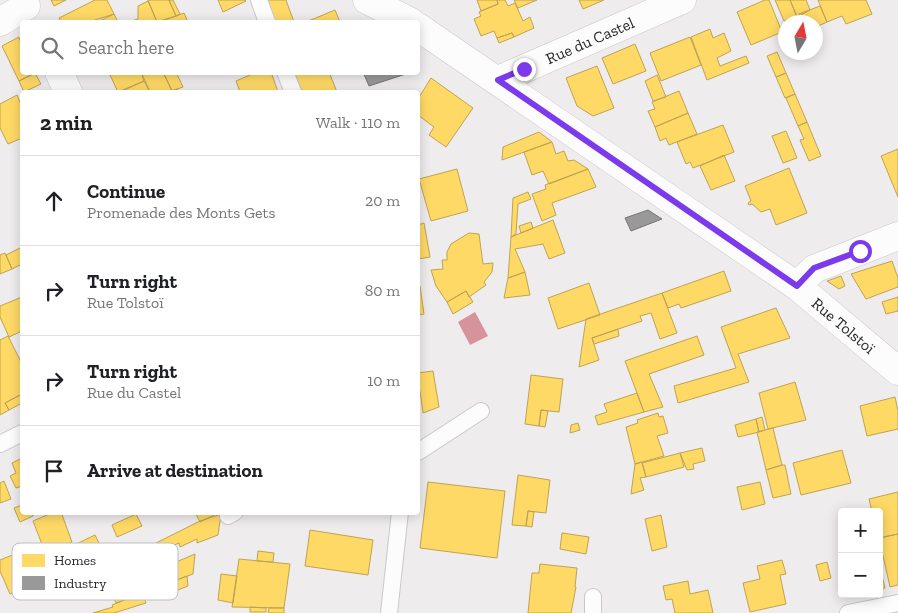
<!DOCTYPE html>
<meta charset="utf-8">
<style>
:root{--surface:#fff;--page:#f6f6f6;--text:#202124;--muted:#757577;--line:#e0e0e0}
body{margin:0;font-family:"Zilla Slab",serif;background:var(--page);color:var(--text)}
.controls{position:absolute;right:15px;bottom:15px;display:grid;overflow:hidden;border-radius:5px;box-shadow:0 2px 12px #0003}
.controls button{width:45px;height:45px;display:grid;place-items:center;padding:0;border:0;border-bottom:1px solid var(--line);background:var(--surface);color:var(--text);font:25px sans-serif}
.compass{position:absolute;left:778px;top:15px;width:45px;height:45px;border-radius:50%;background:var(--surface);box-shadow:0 2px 12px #0003;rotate:10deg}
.stop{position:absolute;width:15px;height:15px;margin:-11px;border:4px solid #7c3aed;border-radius:50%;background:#fff}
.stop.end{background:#7c3aed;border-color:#fff;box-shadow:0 1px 5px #0008}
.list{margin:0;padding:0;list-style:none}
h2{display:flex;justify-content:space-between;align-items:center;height:65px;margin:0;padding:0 20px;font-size:21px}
h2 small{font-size:16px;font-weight:400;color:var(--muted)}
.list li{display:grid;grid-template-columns:32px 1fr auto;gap:15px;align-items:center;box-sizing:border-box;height:90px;padding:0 20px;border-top:1px solid var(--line)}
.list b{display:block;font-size:19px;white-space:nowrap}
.list p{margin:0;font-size:16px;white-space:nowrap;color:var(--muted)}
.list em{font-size:16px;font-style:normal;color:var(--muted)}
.icon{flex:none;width:28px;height:28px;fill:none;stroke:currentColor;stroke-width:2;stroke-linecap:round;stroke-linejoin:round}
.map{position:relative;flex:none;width:898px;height:613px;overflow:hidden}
.search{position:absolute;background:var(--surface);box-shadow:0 2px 12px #0003;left:20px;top:20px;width:400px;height:55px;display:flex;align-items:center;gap:12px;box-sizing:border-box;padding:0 18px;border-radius:5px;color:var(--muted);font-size:19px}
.panel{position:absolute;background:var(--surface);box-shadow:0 2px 12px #0003;left:20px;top:90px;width:400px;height:425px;border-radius:5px}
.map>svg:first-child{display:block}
.water{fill:#d6939c}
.homes{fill:#ffd966;stroke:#bea353}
.industry{fill:#999;stroke:#777676}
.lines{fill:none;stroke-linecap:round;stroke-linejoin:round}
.lane-casing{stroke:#cac8c8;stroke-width:18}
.street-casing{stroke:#cac8c8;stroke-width:29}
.lane{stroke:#fdfcfc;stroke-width:16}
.street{stroke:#fdfcfc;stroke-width:28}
.route{stroke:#7c3aed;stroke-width:6}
.labels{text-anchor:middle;stroke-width:5;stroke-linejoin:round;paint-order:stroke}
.street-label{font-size:16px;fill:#272626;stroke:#fff}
.key{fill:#fff;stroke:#bebebe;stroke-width:1}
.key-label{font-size:14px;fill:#272626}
</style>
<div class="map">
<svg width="898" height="613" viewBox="0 0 898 613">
<rect width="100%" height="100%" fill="#efeced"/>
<path class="water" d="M 475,312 L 488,336 L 470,345 L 458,322 Z"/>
<path class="homes" d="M 51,0 L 66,0 L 54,6 Z
M 95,0 L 107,0 L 114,14 L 89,22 L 61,22 L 59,18 Z
M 148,0 L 169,0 L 176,16 L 157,22 Z
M 169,0 L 173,0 L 180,14 L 176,16 Z
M 218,0 L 245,0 L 246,1 L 223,12 Z
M 266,0 L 286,0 L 294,22 L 275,22 Z
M 477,0 L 497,0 L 498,4 L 481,11 Z
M 497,0 L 505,0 L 508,6 L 515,3 L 523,21 L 530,17 L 534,28 L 514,37 L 512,33 L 497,38 L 494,31 L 481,36 L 474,19 L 481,16 L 479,12 L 481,11 L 498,4 Z
M 514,0 L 537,0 L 518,8 Z
M 579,0 L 604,0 L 583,9 Z
M 765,0 L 769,0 L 782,32 L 751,45 L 737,12 Z
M 775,0 L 790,0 L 797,17 L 784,21 Z
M 790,0 L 806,0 L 810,10 L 797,17 Z
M 818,0 L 866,0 L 872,14 L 846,24 L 842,16 L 827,22 Z
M 148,1 L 157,22 L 129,22 L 138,19 L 138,6 Z
M 820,6 L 827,22 L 816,27 L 816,22 L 803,22 L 799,14 Z
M 335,10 L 340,22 L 306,22 Z
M 184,13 L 188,22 L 159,22 L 176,16 Z
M 114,14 L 118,22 L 96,22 L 104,19 Z
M 710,29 L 713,38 L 724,33 L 731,51 L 717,58 L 720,66 L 746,56 L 749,63 L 707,80 L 691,37 Z
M 512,33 L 514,37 L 499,43 L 497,38 Z
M 786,36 L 786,48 L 783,49 L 779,38 Z
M 19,37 L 22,46 L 22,72 L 35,73 L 19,81 L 2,46 Z
M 690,37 L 701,65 L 661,81 L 650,53 Z
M 635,44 L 646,71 L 613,84 L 602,58 Z
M 777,52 L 786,73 L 776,77 L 767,56 Z
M 597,66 L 614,108 L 593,116 L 577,106 L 566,78 Z
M 116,72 L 141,72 L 144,81 L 118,92 L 110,75 Z
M 141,72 L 163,72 L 172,91 L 177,89 L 179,92 L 150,92 Z
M 163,72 L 176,72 L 183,87 L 172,91 Z
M 257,72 L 271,72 L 278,92 L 240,92 L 236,81 Z
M 294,72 L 329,72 L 337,92 L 302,92 Z
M 35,73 L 41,84 L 24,92 L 19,81 Z
M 786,73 L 795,94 L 785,98 L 776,77 Z
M 657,75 L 666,97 L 653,101 L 645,81 Z
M 431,78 L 473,108 L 446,147 L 429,135 L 434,127 L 418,115 L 418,99 Z
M 144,81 L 150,92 L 120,92 Z
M 679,91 L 688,113 L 655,127 L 648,111 L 655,109 L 652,102 Z
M 795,94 L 807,122 L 798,126 L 786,98 Z
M 17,95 L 22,107 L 22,138 L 8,144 L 0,128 L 0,104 Z
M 688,113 L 697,134 L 669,145 L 666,138 L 660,141 L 655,127 Z
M 807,122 L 821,156 L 809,161 L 800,140 L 804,139 L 798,126 Z
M 723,125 L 734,152 L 693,168 L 690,162 L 686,164 L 677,142 Z
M 786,131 L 797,158 L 783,163 L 772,136 Z
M 539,132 L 552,142 L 502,160 L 503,147 Z
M 552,142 L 556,154 L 564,151 L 568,161 L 574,160 L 588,169 L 549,184 L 543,171 L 532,175 L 524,152 Z
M 898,149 L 898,197 L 881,156 Z
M 724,155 L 735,181 L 711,190 L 700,166 Z
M 789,168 L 807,213 L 776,225 L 770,209 L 761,212 L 752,204 L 749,205 L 748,203 L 751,201 L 745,186 Z
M 457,169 L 468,211 L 431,221 L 419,179 Z
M 588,169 L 596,187 L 552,203 L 556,215 L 542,221 L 532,194 L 546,189 L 545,185 Z
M 528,192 L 531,199 L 518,204 L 516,234 L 511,237 L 513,198 Z
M 553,220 L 565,253 L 549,259 L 543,244 L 515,249 L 525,272 L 508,278 L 511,237 Z
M 531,222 L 533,228 L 521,233 L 519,226 Z
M 424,223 L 430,257 L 418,259 L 418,225 Z
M 469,233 L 479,234 L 483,264 L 493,263 L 492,272 L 484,282 L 486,285 L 469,297 L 466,291 L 447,302 L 436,286 L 431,270 L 443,269 L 442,260 L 447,260 L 447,252 L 451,244 Z
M 22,247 L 22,264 L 12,269 L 6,255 Z
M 5,253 L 12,269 L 0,274 L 0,255 Z
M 892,261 L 898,278 L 898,287 L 866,299 L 851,274 Z
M 724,271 L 731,291 L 681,308 L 679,304 L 668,308 L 662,293 Z
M 525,272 L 530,295 L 504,298 L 508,278 Z
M 841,276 L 845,286 L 839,289 L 827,281 Z
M 589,283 L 600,315 L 558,329 L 548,298 Z
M 420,286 L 424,314 L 418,315 L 418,287 Z
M 466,291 L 473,302 L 453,314 L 447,302 Z
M 662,293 L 677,333 L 660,339 L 651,313 L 640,316 L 642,321 L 592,338 L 599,360 L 579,367 L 586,319 Z
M 22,297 L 22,331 L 9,337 L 0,317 L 0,306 Z
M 898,297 L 898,311 L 886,314 L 882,302 Z
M 776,308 L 790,338 L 738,354 L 749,382 L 678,403 L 674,386 L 736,368 L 721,327 Z
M 618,329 L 619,336 L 594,344 L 592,338 Z
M 8,336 L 22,364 L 22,394 L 5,403 L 9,410 L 0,415 L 0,340 Z
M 697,336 L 704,355 L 649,374 L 663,407 L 644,412 L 625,361 Z
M 433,371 L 439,407 L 423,413 L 420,391 L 418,391 L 418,373 Z
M 531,375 L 563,379 L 559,412 L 541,410 L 539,426 L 525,424 Z
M 795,382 L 806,420 L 768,429 L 759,393 Z
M 637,393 L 644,412 L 598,425 L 595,416 L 607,412 L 604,404 Z
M 22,394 L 22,403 L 9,410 L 5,403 Z
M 895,397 L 898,411 L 898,429 L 867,436 L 860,406 Z
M 541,410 L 548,411 L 545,427 L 539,426 Z
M 658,413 L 659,417 L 663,416 L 668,433 L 657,436 L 664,456 L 635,464 L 626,427 L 638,423 L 637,420 Z
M 762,417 L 765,430 L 759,432 L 756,419 Z
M 756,419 L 759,432 L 738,437 L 735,425 Z
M 578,423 L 580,430 L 570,433 L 571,425 Z
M 773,428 L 782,465 L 766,470 L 757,432 Z
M 702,448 L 705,461 L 693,464 L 694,469 L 687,470 L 680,453 Z
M 842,450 L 851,483 L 801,495 L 793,463 Z
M 680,453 L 684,467 L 646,477 L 642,463 Z
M 22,458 L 22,486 L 16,488 L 10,476 L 16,473 L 12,463 Z
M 642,462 L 646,477 L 640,478 L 644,490 L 631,494 L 635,464 Z
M 782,465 L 785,465 L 791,494 L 773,498 L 766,470 Z
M 518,475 L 550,480 L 546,513 L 528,511 L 526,526 L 512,525 Z
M 4,481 L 11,499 L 0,503 L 0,483 Z
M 428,482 L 505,491 L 497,558 L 420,548 Z
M 760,482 L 765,504 L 742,510 L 737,487 Z
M 898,492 L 898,534 L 879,538 L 879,512 L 872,512 L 869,499 Z
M 22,505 L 22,512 L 34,512 L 33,516 L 20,522 L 14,508 Z
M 528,511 L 534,512 L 532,527 L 526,526 Z
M 54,512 L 61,512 L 72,542 L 45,552 L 33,521 Z
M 195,512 L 220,512 L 200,522 Z
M 136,514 L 142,526 L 117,537 L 112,525 Z
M 221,514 L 218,535 L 197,543 L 197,539 L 180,547 L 179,543 L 150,556 L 148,547 L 200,521 Z
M 661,515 L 667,547 L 652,551 L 645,519 Z
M 310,530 L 373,540 L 368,575 L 305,566 Z
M 562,533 L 589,537 L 586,554 L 560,549 Z
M 898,534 L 898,585 L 890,587 L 879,538 Z
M 95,535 L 102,549 L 52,573 L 45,559 Z
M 25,550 L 36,576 L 19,583 L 22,589 L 10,594 L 0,571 L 0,560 Z
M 258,551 L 274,553 L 273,562 L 257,561 Z
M 195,554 L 193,574 L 157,587 L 155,584 L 166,578 L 162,568 Z
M 239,559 L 290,564 L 284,608 L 232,607 Z
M 782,560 L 786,574 L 780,575 L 786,604 L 750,612 L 743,583 L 760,579 L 757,566 Z
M 827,562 L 831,578 L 820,581 L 816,565 Z
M 540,564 L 577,568 L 575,587 L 576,587 L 571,613 L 528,613 L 532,573 L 539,573 Z
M 879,564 L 885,588 L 879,589 Z
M 112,568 L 124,600 L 116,603 L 103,571 Z
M 221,574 L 237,576 L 233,603 L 218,600 Z
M 187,576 L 188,586 L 173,592 L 169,583 Z
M 688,581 L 690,594 L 708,590 L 713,613 L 675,613 L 672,599 L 666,600 L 663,586 Z
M 148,591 L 150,596 L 144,598 L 146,603 L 114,613 L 93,613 L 113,607 L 112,605 Z
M 250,607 L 266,608 L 266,612 L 250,612 Z
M 269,608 L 284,608 L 284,613 L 268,613 Z"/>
<path class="industry" d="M 363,72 L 412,72 L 369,86 Z
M 648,210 L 662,219 L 631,231 L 625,218 Z"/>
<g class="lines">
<g class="lane-casing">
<path id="lane" d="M 259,0 L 267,22
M 285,72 L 293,92
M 0,444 L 22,433
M 418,452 L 481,411
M 228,516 L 235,512
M 389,613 L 400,512
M 593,613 L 593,597
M 848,613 L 898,603"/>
</g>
<g class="street-casing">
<g id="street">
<path d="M 367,0 L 411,22"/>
<path d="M 0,22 L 26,6"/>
<path id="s1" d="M 418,27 L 797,286 L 898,371"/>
<path d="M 59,72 L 68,92"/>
<path id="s2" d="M 498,80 L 682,0"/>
<path d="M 797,286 L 814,269 L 898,236"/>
</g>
</g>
<use href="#lane" class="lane"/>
<use href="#street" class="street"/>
</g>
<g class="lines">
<path class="route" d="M 524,69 L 498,80 L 797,286 L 814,268 L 860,251"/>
</g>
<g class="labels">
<g class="street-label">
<text dy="6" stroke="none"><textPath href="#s2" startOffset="100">Rue du Castel</textPath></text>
<text dy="6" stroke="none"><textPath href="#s1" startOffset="520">Rue Tolstoï</textPath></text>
</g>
</g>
<rect x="12" y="543" width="166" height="57" rx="8" class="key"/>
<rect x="22" y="554" width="23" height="13" fill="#ffd966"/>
<rect x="22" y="576" width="23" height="14" fill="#999"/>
<g class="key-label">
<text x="54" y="565">Homes</text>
<text x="54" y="588">Industry</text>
</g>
</svg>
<div class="controls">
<button>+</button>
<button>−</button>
</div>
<svg class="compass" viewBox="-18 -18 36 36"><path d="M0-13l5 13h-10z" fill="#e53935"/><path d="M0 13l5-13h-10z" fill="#757577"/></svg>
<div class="stop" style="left:860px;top:251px"></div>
<div class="stop end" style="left:524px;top:69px"></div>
<div class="search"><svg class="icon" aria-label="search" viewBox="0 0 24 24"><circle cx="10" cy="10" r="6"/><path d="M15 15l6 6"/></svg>Search here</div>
<section class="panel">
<h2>2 min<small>Walk · 110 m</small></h2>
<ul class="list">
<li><svg class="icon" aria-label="ahead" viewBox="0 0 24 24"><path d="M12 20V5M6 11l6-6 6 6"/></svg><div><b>Continue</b><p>Promenade des Monts Gets</p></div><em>20 m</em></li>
<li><svg class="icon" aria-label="right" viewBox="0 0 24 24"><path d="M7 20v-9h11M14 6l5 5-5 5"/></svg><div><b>Turn right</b><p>Rue Tolstoï</p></div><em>80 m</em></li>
<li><svg class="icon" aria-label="right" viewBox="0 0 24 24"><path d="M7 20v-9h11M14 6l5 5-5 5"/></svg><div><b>Turn right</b><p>Rue du Castel</p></div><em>10 m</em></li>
<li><svg class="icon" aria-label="arrive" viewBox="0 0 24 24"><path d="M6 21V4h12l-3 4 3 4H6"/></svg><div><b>Arrive at destination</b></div></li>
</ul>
</section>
</div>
